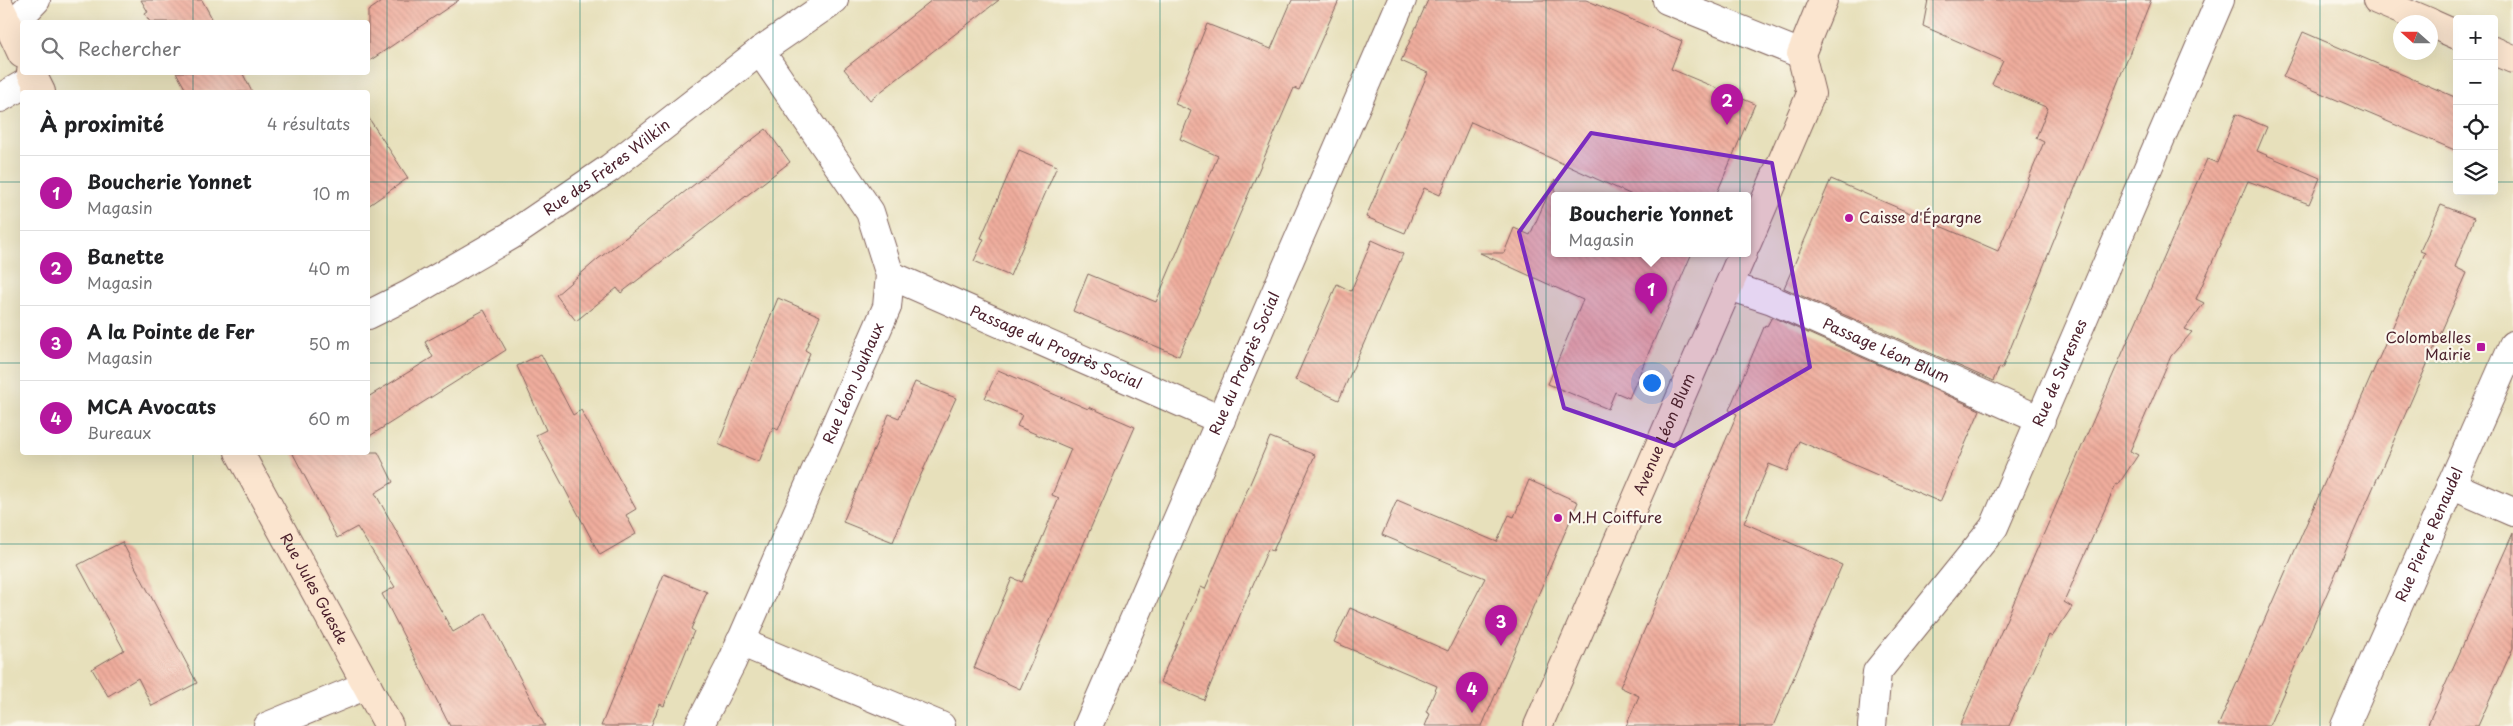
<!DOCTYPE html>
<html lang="fr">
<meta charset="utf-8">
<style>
:root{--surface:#fff;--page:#f2f2f2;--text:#202124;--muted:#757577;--line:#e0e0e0;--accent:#b5179e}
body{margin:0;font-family:"Playpen Sans",sans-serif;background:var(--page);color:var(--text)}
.controls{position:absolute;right:15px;top:15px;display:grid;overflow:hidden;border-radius:5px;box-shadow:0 5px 20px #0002}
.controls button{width:45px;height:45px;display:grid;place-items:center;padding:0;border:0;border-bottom:1px solid var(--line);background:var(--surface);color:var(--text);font:25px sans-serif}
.compass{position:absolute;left:2393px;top:15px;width:45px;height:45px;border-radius:50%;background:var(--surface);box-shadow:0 5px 20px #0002;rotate:291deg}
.you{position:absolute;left:1651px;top:382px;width:18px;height:18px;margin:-12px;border:4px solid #fff;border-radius:50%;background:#1a73e8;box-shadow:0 0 0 8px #1a73e833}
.badge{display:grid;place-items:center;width:32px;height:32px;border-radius:50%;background:var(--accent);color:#fff;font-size:16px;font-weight:700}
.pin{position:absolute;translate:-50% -41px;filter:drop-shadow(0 1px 2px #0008)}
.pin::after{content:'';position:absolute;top:26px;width:18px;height:15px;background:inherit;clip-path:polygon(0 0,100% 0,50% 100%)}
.popup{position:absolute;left:1551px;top:192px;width:200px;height:65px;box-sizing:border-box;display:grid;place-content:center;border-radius:5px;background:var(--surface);filter:drop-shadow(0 1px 4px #0005);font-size:16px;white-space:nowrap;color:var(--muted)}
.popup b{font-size:19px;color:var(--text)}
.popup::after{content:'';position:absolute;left:50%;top:100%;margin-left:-10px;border:10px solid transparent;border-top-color:var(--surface)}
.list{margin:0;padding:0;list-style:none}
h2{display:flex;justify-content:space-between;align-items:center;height:65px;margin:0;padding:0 20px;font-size:21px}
h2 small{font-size:16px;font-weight:400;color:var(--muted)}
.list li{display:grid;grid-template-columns:32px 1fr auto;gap:15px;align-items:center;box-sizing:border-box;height:75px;padding:0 20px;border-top:1px solid var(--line)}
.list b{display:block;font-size:19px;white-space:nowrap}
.list p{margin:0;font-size:16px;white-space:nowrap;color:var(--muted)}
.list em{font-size:16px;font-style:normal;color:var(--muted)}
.icon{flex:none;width:28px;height:28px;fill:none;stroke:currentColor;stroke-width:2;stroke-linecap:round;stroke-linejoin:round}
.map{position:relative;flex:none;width:2513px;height:726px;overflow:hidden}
.search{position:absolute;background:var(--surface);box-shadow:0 5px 20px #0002;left:20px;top:20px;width:350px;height:55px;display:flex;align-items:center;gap:12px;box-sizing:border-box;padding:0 18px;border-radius:5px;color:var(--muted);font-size:19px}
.panel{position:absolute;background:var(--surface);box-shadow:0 5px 20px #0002;left:20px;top:90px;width:350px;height:365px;border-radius:5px}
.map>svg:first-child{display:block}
.building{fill:url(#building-back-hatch)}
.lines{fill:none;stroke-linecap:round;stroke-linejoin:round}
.street-casing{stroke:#81635d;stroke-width:30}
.secondary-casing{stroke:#81635d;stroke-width:30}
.street{stroke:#fff;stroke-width:28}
.secondary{stroke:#fbe5cf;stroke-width:28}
.marked{fill:#7b2cbf;fill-opacity:0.2;stroke:#7b2cbf;stroke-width:4;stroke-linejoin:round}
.grid{fill:none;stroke:#0f766e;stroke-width:1;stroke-opacity:0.55}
.poi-dot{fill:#b5179e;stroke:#fbf7ec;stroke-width:2}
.labels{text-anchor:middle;stroke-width:4.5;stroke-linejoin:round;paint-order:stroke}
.street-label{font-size:15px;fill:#4a1f2b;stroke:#fbf7ec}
.poi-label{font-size:15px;fill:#4a1f2b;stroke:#fbf7ec;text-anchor:start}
</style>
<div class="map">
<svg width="2513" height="726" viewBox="0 0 2513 726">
<defs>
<pattern id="building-back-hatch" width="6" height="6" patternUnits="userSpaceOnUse" patternTransform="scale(1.25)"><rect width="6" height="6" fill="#efad9d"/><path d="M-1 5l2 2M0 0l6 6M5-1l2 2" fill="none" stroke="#ce9487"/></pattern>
</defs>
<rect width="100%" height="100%" fill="#fbf7ec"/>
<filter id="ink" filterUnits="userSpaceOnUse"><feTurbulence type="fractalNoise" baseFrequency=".02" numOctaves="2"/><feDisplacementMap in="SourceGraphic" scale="10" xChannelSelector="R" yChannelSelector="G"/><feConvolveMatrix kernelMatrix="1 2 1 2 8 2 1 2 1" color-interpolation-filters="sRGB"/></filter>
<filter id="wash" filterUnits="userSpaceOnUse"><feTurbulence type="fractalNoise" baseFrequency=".0096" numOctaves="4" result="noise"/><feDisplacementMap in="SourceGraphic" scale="20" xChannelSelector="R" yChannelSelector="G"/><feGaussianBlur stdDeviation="1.12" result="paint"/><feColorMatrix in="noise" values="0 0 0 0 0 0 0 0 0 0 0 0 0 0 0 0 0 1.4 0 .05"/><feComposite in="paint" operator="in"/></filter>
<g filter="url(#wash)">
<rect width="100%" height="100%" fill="#e7e0bb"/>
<g id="blocks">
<path class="building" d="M 141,0 L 202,0 L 214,22 L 150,22 L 145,14 L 148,12 Z
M 384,0 L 459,0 L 368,62 L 368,11 Z
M 932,0 L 999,0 L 870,100 L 844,69 Z
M 1292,0 L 1339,0 L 1299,90 L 1294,88 L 1179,356 L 1073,311 L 1088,274 L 1156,302 L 1218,156 L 1180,139 L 1191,111 L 1175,104 L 1207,24 L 1271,49 Z
M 1428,0 L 1586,0 L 1682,41 L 1671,69 L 1755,104 L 1716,195 L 1632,195 L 1471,122 L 1440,195 L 1424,188 L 1405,233 L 1366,217 L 1428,73 L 1401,61 Z
M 1928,0 L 2151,0 L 2002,369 L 1999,368 L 1993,381 L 1784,288 L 1831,179 L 1998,251 L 2044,142 L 2036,138 L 2048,108 L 1992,84 L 2003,61 L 1923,26 Z
M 2303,32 L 2457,98 L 2457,151 L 2283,77 Z
M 176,72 L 242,72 L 252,92 L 187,92 Z
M 2236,114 L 2267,127 L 2257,151 L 2320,178 L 2309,204 L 2248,181 L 2196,299 L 2204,303 L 2185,329 L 2192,332 L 2171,356 L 2130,451 L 2138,455 L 2118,485 L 2116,484 L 2064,602 L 2072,607 L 2052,637 L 2049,635 L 2009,726 L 1960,726 L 2207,159 L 2217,163 Z
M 368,117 L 408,178 L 368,206 Z
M 766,129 L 790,162 L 621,293 L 617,288 L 576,321 L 556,295 L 598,259 Z
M 1019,150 L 1057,166 L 1010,276 L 974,261 L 984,239 L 981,238 Z
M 1555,179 L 1555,253 L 1692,253 L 1629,398 L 1615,392 L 1608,409 L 1548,384 L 1583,300 L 1480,253 L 1504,253 L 1514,228 L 1530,235 Z
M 2441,205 L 2474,218 L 2455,267 L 2467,273 L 2269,726 L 2218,726 L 2425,253 L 2420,251 Z
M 1372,240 L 1403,254 L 1339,400 L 1295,380 L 1337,284 L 1351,291 Z
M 778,298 L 820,316 L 805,350 L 810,353 L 778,430 L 773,427 L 759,462 L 718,444 Z
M 484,310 L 506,350 L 368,437 L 368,397 L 433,357 L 425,342 Z
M 1772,317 L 1980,410 L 1940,502 L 1799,441 L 1787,471 L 1769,464 L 1744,523 L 1842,565 L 1773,726 L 1626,726 L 1639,696 L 1620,687 L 1737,414 L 1729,410 L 1765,325 L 1767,326 Z
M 541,354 L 573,415 L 581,410 L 636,509 L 626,515 L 636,534 L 600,555 L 536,435 L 546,430 L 517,366 Z
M 998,370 L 1088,409 L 1089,407 L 1135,427 L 1020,689 L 974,668 L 1012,578 L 1022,582 L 1040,543 L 1059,498 L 1052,495 L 1071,449 L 1017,426 L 1022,415 L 985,398 Z
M 915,382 L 956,398 L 914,490 L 893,542 L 843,522 L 889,414 L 899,418 Z
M 1270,437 L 1315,455 L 1273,551 L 1268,549 L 1204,700 L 1160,682 L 1201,587 L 1205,589 Z
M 292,452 L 378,452 L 393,482 L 375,493 L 453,632 L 486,613 L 545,726 L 450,726 L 382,594 L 395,587 L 357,527 L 337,538 Z
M 1529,480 L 1578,502 L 1482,726 L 1425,726 L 1430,714 L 1426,712 L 1437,686 L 1334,642 L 1350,608 L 1448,651 L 1485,578 L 1382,535 L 1397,500 L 1497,542 L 1509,515 L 1514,517 Z
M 2513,533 L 2513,648 L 2478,726 L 2427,726 Z
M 122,542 L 197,683 L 152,706 L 138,678 L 108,696 L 92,669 L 124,650 L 78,565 Z
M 664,574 L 707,592 L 691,629 L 694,631 L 664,706 L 660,704 L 651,726 L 601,726 Z"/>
</g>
</g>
<g filter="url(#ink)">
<use href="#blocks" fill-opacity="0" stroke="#81635d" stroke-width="1"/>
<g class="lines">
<g class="street-casing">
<g id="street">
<path d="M 1667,0 L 1801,54"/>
<path d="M 10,27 L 36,0"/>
<path d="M 0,98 L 33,79"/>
<path id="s1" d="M 890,275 L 1221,420"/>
<path id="s2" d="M 1729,286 L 1772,300 L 2041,420"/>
<path id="s3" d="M 368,315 L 408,295 L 510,236 L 610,168 L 760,51 L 834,0"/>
<path d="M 2451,485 L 2513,512"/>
<path d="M 740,642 L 941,726"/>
<path d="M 268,726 L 367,685"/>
<path id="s4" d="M 699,726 L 732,662 L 887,307 L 890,275 L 870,212 L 760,51"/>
<path id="s5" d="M 1088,726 L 1402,0"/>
<path id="s6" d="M 1872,726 L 1877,672 L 1994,527 L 2220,0"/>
<path id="s7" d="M 2345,726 L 2513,345"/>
</g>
</g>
<g class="secondary-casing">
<g id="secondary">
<path d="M 2377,0 L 2429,22"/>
<path d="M 0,7 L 22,54"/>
<path d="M 2430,23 L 2457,35"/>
<path d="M 2494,51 L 2513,59"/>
<path d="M 31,72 L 41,92"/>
<path d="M 1747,243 L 1811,94 L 1801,54 L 1823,0"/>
<path id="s8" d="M 239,452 L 389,726"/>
<path id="s9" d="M 1538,726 L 1743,253"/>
</g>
</g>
<use href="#street" class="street"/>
<use href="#secondary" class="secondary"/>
</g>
</g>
<path class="marked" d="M 1591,133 L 1772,163 L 1810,367 L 1674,446 L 1564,408 L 1519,232 Z"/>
<path class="grid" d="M 193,0 L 193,22M 387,0 L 387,726M 580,0 L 580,726M 773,0 L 773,726M 967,0 L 967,726M 1160,0 L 1160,726M 1353,0 L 1353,726M 1546,0 L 1546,726M 1740,0 L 1740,726M 1933,0 L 1933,726M 2126,0 L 2126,726M 2320,0 L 2320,726M 193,72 L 193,92M 0,182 L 22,182M 368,182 L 2457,182M 2494,182 L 2513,182M 0,363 L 22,363M 368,363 L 2513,363M 193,452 L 193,726M 0,544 L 2513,544"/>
<g class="poi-dot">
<circle cx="1849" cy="218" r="5"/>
<rect x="2476" y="342" width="10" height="10" rx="2.5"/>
<circle cx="1558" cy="518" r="5"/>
</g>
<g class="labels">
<g class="street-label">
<text dy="5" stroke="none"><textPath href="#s3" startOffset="281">Rue des Frères Wilkin</textPath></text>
<text dy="5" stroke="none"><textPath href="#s1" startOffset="181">Passage du Progrès Social</textPath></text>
<text dy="5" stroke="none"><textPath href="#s2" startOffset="170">Passage Léon Blum</textPath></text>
<text dy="5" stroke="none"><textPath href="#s5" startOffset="395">Rue du Progrès Social</textPath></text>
<text dy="5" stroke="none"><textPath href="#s6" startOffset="408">Rue de Suresnes</textPath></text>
<text dy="5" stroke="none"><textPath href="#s4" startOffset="376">Rue Léon Jouhaux</textPath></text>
<text dy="5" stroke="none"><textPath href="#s9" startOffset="318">Avenue Léon Blum</textPath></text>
<text dy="5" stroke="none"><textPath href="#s7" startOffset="209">Rue Pierre Renaudel</textPath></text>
<text dy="5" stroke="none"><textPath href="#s8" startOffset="156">Rue Jules Guesde</textPath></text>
</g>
<g class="poi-label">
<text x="1859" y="223">Caisse d'Épargne</text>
<text x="2471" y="343" text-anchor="end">Colombelles<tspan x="2471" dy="17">Mairie</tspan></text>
<text x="1568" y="523">M.H Coiffure</text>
</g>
</g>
</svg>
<div class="controls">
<button>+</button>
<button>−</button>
<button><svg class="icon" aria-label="locate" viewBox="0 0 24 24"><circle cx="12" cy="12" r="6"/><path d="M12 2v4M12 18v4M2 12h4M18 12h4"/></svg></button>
<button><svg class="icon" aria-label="layers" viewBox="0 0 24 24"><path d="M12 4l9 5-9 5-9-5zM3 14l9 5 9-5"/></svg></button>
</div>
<svg class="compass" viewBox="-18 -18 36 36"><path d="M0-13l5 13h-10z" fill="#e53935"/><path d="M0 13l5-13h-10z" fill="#757577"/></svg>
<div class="you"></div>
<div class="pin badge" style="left:1651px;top:314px">1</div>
<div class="popup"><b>Boucherie Yonnet</b>Magasin</div>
<div class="pin badge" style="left:1727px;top:125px">2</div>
<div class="pin badge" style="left:1501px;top:646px">3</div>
<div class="pin badge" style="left:1472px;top:713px">4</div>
<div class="search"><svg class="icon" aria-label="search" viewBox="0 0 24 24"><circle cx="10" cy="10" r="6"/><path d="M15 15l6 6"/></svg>Rechercher</div>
<section class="panel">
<h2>À proximité<small>4 résultats</small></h2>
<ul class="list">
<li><span class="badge">1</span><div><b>Boucherie Yonnet</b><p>Magasin</p></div><em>10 m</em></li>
<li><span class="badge">2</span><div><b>Banette</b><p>Magasin</p></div><em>40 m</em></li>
<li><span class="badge">3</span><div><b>A la Pointe de Fer</b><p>Magasin</p></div><em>50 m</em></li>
<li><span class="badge">4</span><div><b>MCA Avocats</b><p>Bureaux</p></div><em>60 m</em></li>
</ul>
</section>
</div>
